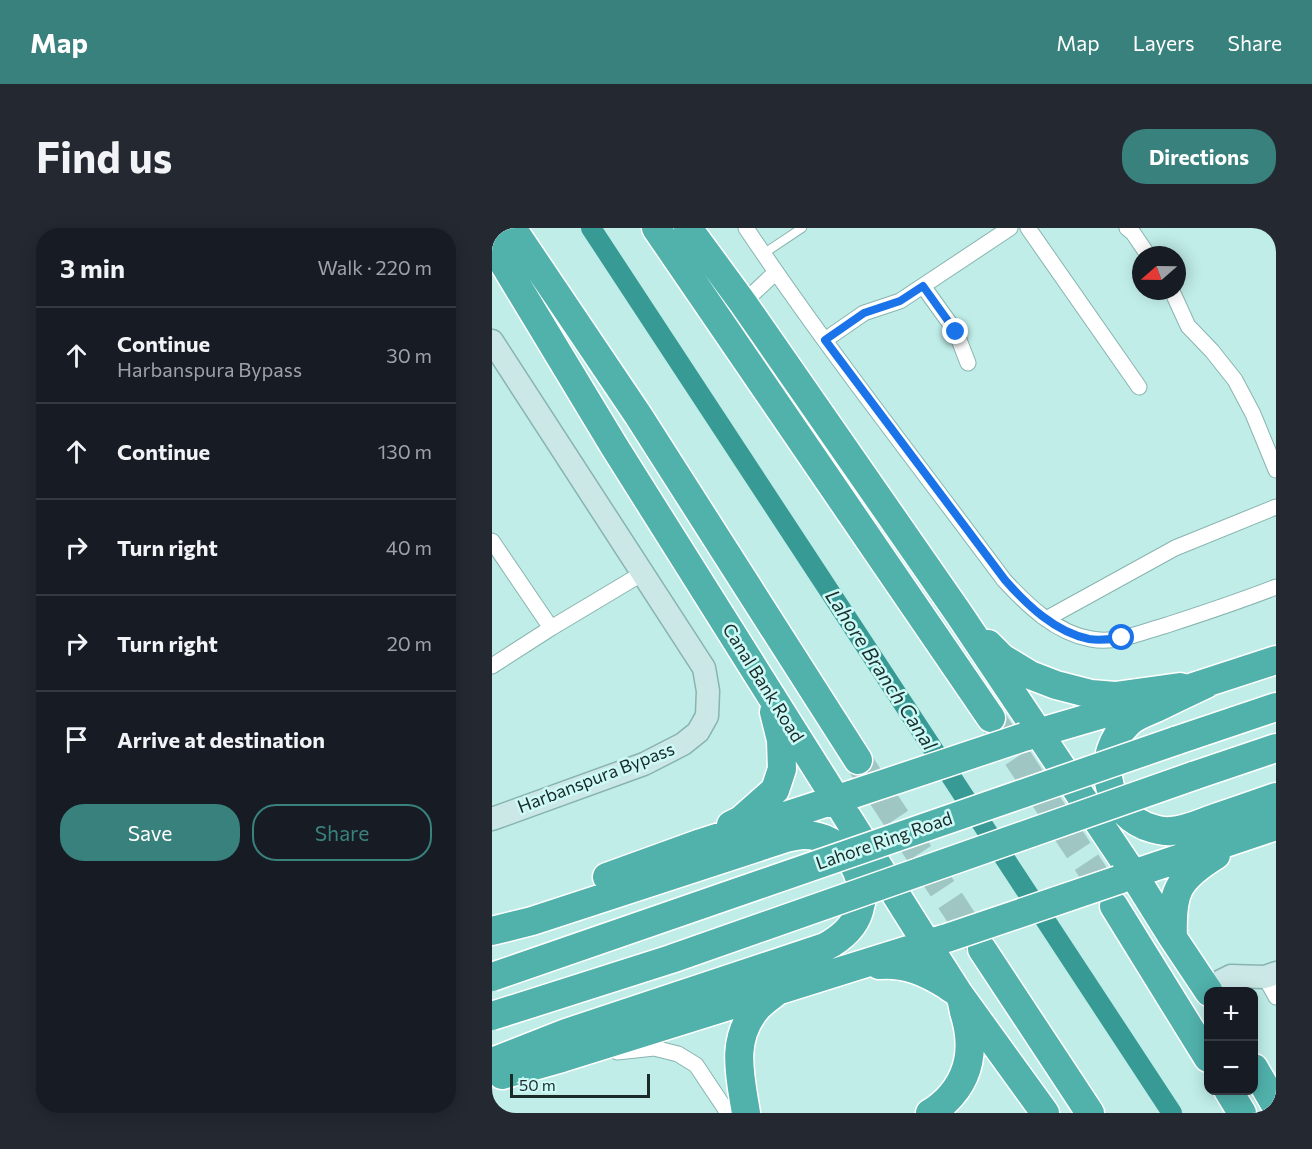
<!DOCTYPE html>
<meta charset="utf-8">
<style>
:root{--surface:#171b24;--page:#242831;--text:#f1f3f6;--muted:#9ea1a6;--line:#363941;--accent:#39817c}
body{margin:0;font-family:Commissioner,sans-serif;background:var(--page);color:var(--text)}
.controls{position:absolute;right:18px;bottom:18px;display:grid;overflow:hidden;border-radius:12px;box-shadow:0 3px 15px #0003}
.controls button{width:54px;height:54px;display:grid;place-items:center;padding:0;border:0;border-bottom:2px solid var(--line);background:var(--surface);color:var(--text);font:30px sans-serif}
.compass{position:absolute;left:640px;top:18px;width:54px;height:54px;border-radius:50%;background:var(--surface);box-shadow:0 3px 15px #0003;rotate:250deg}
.scale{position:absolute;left:18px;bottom:15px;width:140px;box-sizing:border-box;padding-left:6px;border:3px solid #192a29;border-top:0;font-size:16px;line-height:21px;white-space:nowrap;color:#192a29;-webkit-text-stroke:4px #cdfaf6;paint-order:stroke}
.stop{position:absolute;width:18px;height:18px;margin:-14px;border:4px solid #1a73e8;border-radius:50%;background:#fff}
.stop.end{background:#1a73e8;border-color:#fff;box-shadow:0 2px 6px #0008}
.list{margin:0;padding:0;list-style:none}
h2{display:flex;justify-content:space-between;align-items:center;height:78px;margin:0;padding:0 24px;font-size:26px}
h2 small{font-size:20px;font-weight:400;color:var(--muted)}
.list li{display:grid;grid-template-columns:39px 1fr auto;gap:18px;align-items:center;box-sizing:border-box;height:96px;padding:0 24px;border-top:2px solid var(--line)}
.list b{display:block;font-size:22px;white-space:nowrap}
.list p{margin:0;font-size:20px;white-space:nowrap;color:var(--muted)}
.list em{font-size:20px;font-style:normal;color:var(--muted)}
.actions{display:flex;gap:12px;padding:18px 24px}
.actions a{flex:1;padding:14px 0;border:2px solid var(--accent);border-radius:24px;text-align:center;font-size:21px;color:var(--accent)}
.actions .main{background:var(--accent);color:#fff}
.icon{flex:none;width:33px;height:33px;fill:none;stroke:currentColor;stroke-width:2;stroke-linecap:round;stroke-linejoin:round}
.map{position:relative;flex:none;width:784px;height:885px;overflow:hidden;border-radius:24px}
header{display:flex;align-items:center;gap:36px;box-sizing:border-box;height:84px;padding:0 30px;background:var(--accent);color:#fff}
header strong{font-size:28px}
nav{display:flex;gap:33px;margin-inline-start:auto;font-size:21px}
.intro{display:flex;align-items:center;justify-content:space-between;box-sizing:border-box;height:144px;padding:0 36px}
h1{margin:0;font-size:42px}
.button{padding:15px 27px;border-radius:24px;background:var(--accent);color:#fff;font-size:21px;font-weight:700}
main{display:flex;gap:36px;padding:0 36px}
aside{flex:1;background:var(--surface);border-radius:24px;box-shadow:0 3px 15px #0003}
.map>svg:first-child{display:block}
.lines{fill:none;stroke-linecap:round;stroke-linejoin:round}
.canal{stroke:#379a94;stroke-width:20}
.highway-tunnel{stroke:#9fc6c2;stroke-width:28;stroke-dasharray:28 14;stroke-linecap:butt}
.lane-casing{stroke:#88b4b0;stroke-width:10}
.street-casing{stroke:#88b4b0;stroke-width:17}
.secondary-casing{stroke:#88b4b0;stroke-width:25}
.highway-casing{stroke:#fff;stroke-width:31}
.lane{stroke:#fff;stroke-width:8}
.street{stroke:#fff;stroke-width:15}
.secondary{stroke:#cbe8e6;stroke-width:22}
.highway{stroke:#51b1ab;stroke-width:28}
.highway-bridge-casing{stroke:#fff;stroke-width:31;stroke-linecap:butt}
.highway-bridge{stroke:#51b1ab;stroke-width:28}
.route{stroke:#1a73e8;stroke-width:8}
.labels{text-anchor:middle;stroke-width:5;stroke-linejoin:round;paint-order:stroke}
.street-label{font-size:18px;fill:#192a29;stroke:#cdfaf6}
.water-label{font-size:20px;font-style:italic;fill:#19302e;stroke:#cdfaf6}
</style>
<header>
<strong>Map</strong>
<nav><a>Map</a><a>Layers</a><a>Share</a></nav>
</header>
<div class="intro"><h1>Find us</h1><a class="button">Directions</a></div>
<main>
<aside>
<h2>3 min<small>Walk · 220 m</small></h2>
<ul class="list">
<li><svg class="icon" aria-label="ahead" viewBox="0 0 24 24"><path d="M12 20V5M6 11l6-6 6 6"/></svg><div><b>Continue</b><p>Harbanspura Bypass</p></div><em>30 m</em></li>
<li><svg class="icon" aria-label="ahead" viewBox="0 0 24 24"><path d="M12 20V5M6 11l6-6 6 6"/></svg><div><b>Continue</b></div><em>130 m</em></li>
<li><svg class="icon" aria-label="right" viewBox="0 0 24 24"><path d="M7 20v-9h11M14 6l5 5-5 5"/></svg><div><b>Turn right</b></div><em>40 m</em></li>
<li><svg class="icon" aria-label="right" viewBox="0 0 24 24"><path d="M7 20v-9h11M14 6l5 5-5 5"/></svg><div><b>Turn right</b></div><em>20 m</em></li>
<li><svg class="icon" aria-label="arrive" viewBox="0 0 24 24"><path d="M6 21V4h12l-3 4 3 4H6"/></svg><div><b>Arrive at destination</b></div></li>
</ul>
<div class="actions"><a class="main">Save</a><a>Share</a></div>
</aside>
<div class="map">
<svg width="784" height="885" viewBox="0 0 784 885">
<rect width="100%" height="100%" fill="#c0ede8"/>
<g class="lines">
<path class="canal" d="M 99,0 L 680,885"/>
<path class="highway-tunnel" d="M 502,494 L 622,676
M 366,532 L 490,721"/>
<g class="lane-casing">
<path id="lane" d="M 271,26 L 310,0"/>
</g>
<g class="street-casing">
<path id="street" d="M 254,0 C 335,121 426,236 512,352 C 535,377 564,405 599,411 C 625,416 650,404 675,397 C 712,385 748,373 784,359
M 536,0 L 647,159
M 635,0 L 641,5 L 656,27
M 431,58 L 464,104 L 476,135
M 680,63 L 696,98 L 720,123 L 743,152 L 761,186 L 784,242
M 251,75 L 284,44
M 333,112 L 372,85 L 408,73 L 518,0
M 0,313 L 59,400
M 554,391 L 683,320 L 784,279
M 0,438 L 59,400 L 151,345
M 773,749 L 784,769
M 125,824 L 162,820 L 186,826 L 204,837 L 236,885"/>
</g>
<g class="secondary-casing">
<path id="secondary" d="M 0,113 L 212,440 L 216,463 L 215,488 L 206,504 L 191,516 L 152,536 L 0,591
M 715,760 L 739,748 L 773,749 L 784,745"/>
</g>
<g class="highway-casing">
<path id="highway" d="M 20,0 L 146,187 L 366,532
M 164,0 L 499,490
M 196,0 L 251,75 L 467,386 L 641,646 L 681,710 L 717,764
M 0,16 L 122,218 L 435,716 L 467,766 L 553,885
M 496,416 L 510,430 L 538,447 L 564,457 L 599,466 L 623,468 L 688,459
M 714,456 C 697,464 680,472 664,480 C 655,484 643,488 636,495 C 603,527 611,579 653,598 C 661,601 670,604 679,603 C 695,602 709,595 723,590 C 744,583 764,576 784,569
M 695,461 L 784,432
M 532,509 L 645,476
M 683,513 L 784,479
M 701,548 L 784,520
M 239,597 L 249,592 L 283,562 L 290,541 L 289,512 L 282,484
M 115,649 L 209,615 L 361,566
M 626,652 L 641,646 L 784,598
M 622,678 L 716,830
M 0,703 L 40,693 L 294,610 C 299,609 306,607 312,607 C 350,607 379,647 367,683 C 362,700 348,711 333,719 L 74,805 L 0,834
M 681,710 C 679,664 685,651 724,627
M 490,721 L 598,885
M 387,737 C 414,735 434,744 456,758 C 459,761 465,763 467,767 C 470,771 471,779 472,784 C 483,818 479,849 453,874 C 448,878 444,882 438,885
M 762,840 L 784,878
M 10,847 L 70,830 L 451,711
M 736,862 L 750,885
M 254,885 C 248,847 238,812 265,780 C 270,774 278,769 284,764"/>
</g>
<use href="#lane" class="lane"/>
<use href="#street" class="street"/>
<use href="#secondary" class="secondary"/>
<use href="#highway" class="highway"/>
<g class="highway-bridge-casing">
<path id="highway-bridge" d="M 361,566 L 532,509
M 455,710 L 626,652
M 0,749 L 683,513
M 0,788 L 179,731 L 701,548"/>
</g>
<use href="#highway-bridge" class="highway-bridge"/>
</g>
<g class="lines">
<path class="route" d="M 464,104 L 431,58 L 408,73 L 372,85 L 333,112 L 513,352 C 535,377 563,404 597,411 C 608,413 620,411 630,410"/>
</g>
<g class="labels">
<g class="street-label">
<text transform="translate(271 455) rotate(58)" y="6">Canal Bank Road</text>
<text transform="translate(104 550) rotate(-21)" y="6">Harbanspura Bypass</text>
<text transform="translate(392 613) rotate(-19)" y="6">Lahore Ring Road</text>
</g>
<g class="water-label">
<text transform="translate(389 442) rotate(57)" y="7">Lahore Branch Canal</text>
</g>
</g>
</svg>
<div class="controls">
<button>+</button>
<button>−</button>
</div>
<svg class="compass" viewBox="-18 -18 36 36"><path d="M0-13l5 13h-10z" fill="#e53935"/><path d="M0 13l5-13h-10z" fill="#9ea1a6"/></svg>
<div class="scale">50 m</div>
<div class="stop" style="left:630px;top:410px"></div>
<div class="stop end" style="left:464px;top:104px"></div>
</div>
</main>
